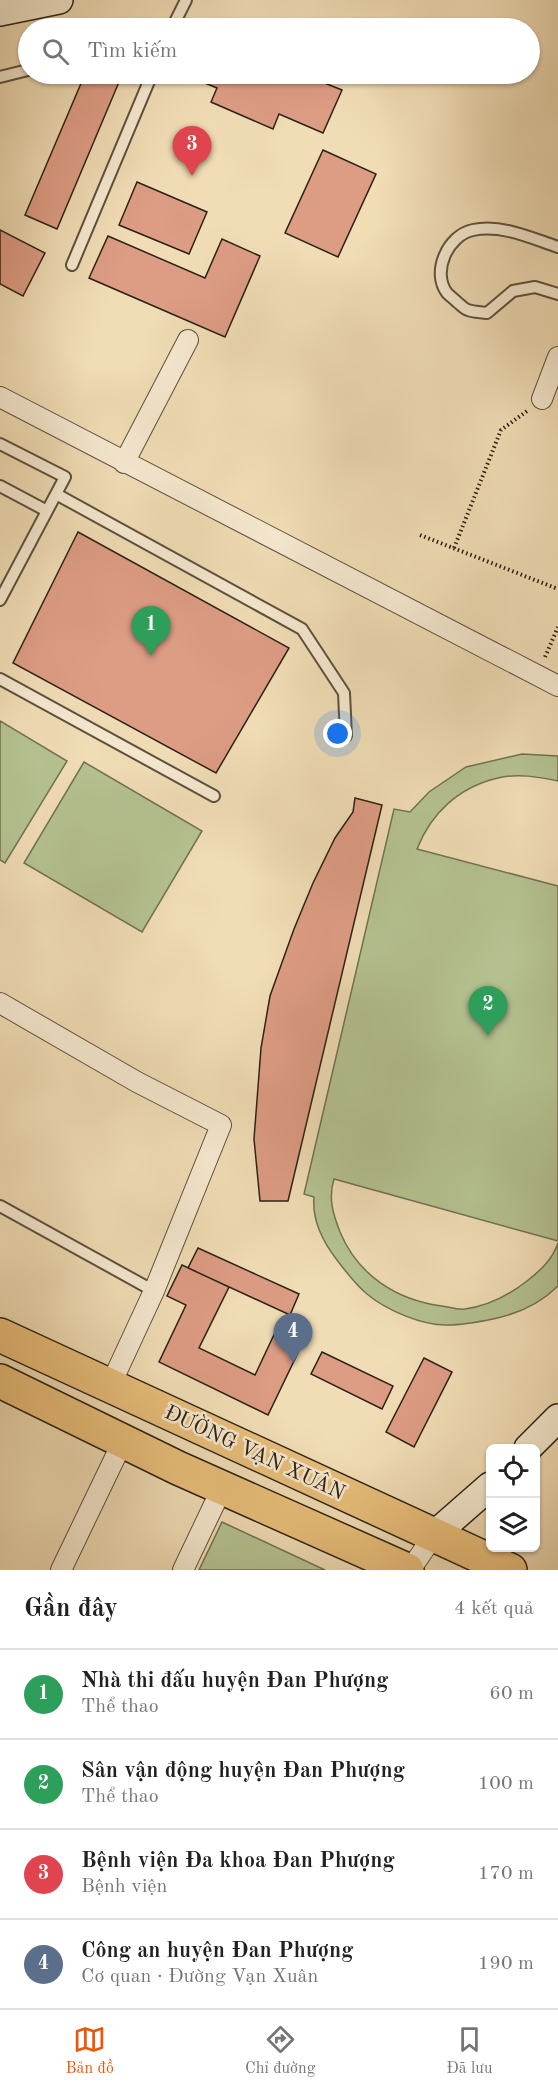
<!DOCTYPE html>
<html lang="vi">
<meta charset="utf-8">
<style>
:root{--surface:#fff;--page:#f2f2f2;--text:#202124;--muted:#757577;--line:#e0e0e0;--accent:#ea580c}
body{margin:0;font-family:"Old Standard TT",serif;background:var(--page);color:var(--text)}
.controls{position:absolute;right:18px;bottom:18px;display:grid;overflow:hidden;border-radius:9px;box-shadow:0 2px 4px #0004}
.controls button{width:54px;height:54px;display:grid;place-items:center;padding:0;border:0;border-bottom:2px solid var(--line);background:var(--surface);color:var(--text);font:30px sans-serif}
.you{position:absolute;left:338px;top:734px;width:21px;height:21px;margin:-15px;border:4px solid #fff;border-radius:50%;background:#1a73e8;box-shadow:0 0 0 9px #1a73e833}
.badge{display:grid;place-items:center;width:39px;height:39px;border-radius:50%;background:var(--accent);color:#fff;font-size:20px;font-weight:700}
.pin{position:absolute;translate:-50% -50px;filter:drop-shadow(0 2px 3px #0008)}
.pin::after{content:'';position:absolute;top:32px;width:21px;height:18px;background:inherit;clip-path:polygon(0 0,100% 0,50% 100%)}
.list{margin:0;padding:0;list-style:none}
h2{display:flex;justify-content:space-between;align-items:center;height:78px;margin:0;padding:0 24px;font-size:26px}
h2 small{font-size:20px;font-weight:400;color:var(--muted)}
.list li{display:grid;grid-template-columns:39px 1fr auto;gap:18px;align-items:center;box-sizing:border-box;height:90px;padding:0 24px;border-top:2px solid var(--line)}
.list b{display:block;font-size:22px;white-space:nowrap}
.list p{margin:0;font-size:20px;white-space:nowrap;color:var(--muted)}
.list em{font-size:20px;font-style:normal;color:var(--muted)}
.icon{flex:none;width:33px;height:33px;fill:none;stroke:currentColor;stroke-width:2;stroke-linecap:round;stroke-linejoin:round}
.map{position:relative;flex:none;width:558px;height:1570px;overflow:hidden}
.search{position:absolute;background:var(--surface);box-shadow:0 2px 4px #0004;left:18px;right:18px;top:18px;height:66px;display:flex;align-items:center;gap:15px;box-sizing:border-box;padding:0 21px;border-radius:33px;color:var(--muted);font-size:22px}
.sheet{height:438px;background:var(--surface)}
nav{display:flex;justify-content:space-around;align-items:center;box-sizing:border-box;height:84px;border-top:2px solid var(--line);background:var(--surface);font-size:16px;color:var(--muted)}
nav a{display:grid;justify-items:center;gap:3px}
nav .on{color:var(--accent)}
.map>svg:first-child{display:block}
.green{fill:#b5c291;stroke:#707252;stroke-width:1.5}
.building{fill:#dd9c84;stroke:#2c2214;stroke-width:1.5}
.lines{fill:none;stroke-linecap:round;stroke-linejoin:round}
.lane-casing{stroke:#5d503c;stroke-width:14}
.street-casing{stroke:#5d503c;stroke-width:22}
.secondary-casing{stroke:#2c2214;stroke-width:30}
.highway-casing{stroke:#2c2214;stroke-width:36}
.path{stroke:#2c2214;stroke-width:4;stroke-dasharray:1.5 3;stroke-linecap:butt}
.lane{stroke:#f5e8cf;stroke-width:10}
.street{stroke:#f5e8cf;stroke-width:20}
.secondary{stroke:#f5e8cf;stroke-width:27}
.highway{stroke:#e8be7a;stroke-width:33}
.labels{text-anchor:middle;stroke-width:5;stroke-linejoin:round;paint-order:stroke}
.street-label{font-size:21px;fill:#2c2214;stroke:#f5e8cf}
</style>
<div class="map">
<svg width="558" height="1570" viewBox="0 0 558 1570">
<rect width="100%" height="100%" fill="#f0dcb5"/>
<filter id="stains"><feTurbulence type="fractalNoise" baseFrequency=".00333" numOctaves="4"/><feColorMatrix values="0 0 0 0 .2 0 0 0 0 .09 0 0 0 0 .02 0 0 0 .5 -.17"/></filter>
<radialGradient id="worn" r=".72"><stop offset=".6" stop-color="#630" stop-opacity="0"/><stop offset="1" stop-color="#630" stop-opacity=".3"/></radialGradient>
<path class="green" d="M 0,721 L 67,761 L 5,863 L 0,860 Z
M 522,754 L 558,756 L 558,781 C 539,777 517,773 498,778 C 459,787 431,813 417,849 L 558,886 L 558,1241 L 334,1179 C 328,1198 333,1214 340,1232 C 358,1275 396,1300 442,1306 C 449,1307 458,1310 465,1309 C 488,1306 509,1295 527,1281 C 541,1270 552,1260 558,1243 L 558,1286 C 541,1303 517,1314 493,1319 C 478,1322 463,1325 448,1325 C 423,1326 386,1310 367,1294 C 356,1285 346,1272 337,1260 C 323,1242 312,1219 314,1197 L 304,1194 L 394,809 L 410,812 L 429,792 L 466,767 Z
M 84,762 L 202,831 L 142,932 L 24,863 Z
M 222,1522 L 325,1570 L 199,1570 Z"/>
<path class="building" d="M 85,74 L 99,74 L 119,82 L 57,229 L 25,215 Z
M 183,74 L 302,74 L 342,90 L 323,133 L 279,114 L 273,129 L 211,102 L 217,88 Z
M 323,150 L 376,174 L 338,257 L 285,233 Z
M 137,182 L 207,212 L 189,254 L 119,225 Z
M 0,230 L 45,253 L 23,296 L 0,284 Z
M 108,236 L 205,278 L 222,239 L 260,256 L 225,337 L 89,278 Z
M 78,532 L 289,648 L 216,773 L 13,663 Z
M 355,798 L 382,805 L 288,1201 L 260,1201 L 254,1139 L 261,1048 L 270,996 L 294,929 L 313,883 L 335,838 L 353,812 Z
M 198,1248 L 299,1294 L 290,1315 L 188,1268 Z
M 182,1265 L 229,1287 L 199,1348 L 255,1375 L 280,1322 L 307,1334 L 268,1415 L 159,1362 L 186,1305 L 167,1296 Z
M 322,1352 L 393,1386 L 382,1409 L 311,1374 Z
M 424,1358 L 452,1372 L 414,1447 L 386,1432 Z"/>
<g class="lines">
<g class="lane-casing">
<path id="lane" d="M 172,28 L 186,0
M 0,77 L 28,70
M 558,247 C 531,238 502,224 473,230 C 448,235 431,272 447,293 C 450,296 454,299 457,302 C 461,305 464,309 468,310 C 473,312 481,312 487,313 L 513,291 L 535,287 L 558,294
M 72,265 L 152,74
M 0,444 L 65,477 L 0,600
M 0,486 L 47,511
M 56,494 L 302,629 L 344,693 L 346,736
M 0,679 L 214,796
M 0,1206 L 154,1291"/>
</g>
<g class="street-casing">
<path id="street" d="M 0,397 L 558,686
M 542,399 L 558,357
M 124,463 L 188,340
M 0,1003 L 137,1082 L 221,1125 L 154,1291 L 110,1386
M 61,1570 L 123,1441
M 183,1570 L 222,1488
M 410,1570 L 434,1535"/>
</g>
<g class="secondary-casing">
<path id="secondary" d="M 0,12 L 59,0
M 528,1448 L 558,1418
M 434,1535 L 490,1486"/>
</g>
<g class="highway-casing">
<path id="highway" d="M 0,1335 L 510,1570
M 0,1381 L 178,1468 L 407,1570"/>
</g>
<path class="path" d="M 420,535 L 558,589
M 454,548 L 501,430 L 527,411
M 545,657 L 558,627"/>
<use href="#lane" class="lane"/>
<use href="#street" class="street"/>
<use href="#secondary" class="secondary"/>
<use href="#highway" class="highway"/>
</g>
<g class="labels">
<g class="street-label">
<text transform="translate(255 1452) rotate(25)" y="7">ĐƯỜNG VẠN XUÂN</text>
</g>
</g>
<rect width="100%" height="100%" filter="url(#stains)"/>
<rect width="100%" height="100%" fill="url(#worn)"/>
</svg>
<div class="controls">
<button><svg class="icon" aria-label="locate" viewBox="0 0 24 24"><circle cx="12" cy="12" r="6"/><path d="M12 2v4M12 18v4M2 12h4M18 12h4"/></svg></button>
<button><svg class="icon" aria-label="layers" viewBox="0 0 24 24"><path d="M12 4l9 5-9 5-9-5zM3 14l9 5 9-5"/></svg></button>
</div>
<div class="you"></div>
<div class="pin badge" style="left:151px;top:656px;background:#2e9e5b">1</div>
<div class="pin badge" style="left:488px;top:1036px;background:#2e9e5b">2</div>
<div class="pin badge" style="left:192px;top:176px;background:#e0444e">3</div>
<div class="pin badge" style="left:293px;top:1363px;background:#5c6f8a">4</div>
<div class="search"><svg class="icon" aria-label="search" viewBox="0 0 24 24"><circle cx="10" cy="10" r="6"/><path d="M15 15l6 6"/></svg>Tìm kiếm</div>
</div>
<section class="sheet">
<h2>Gần đây<small>4 kết quả</small></h2>
<ul class="list">
<li><span class="badge" style="background:#2e9e5b">1</span><div><b>Nhà thi đấu huyện Đan Phượng</b><p>Thể thao</p></div><em>60 m</em></li>
<li><span class="badge" style="background:#2e9e5b">2</span><div><b>Sân vận động huyện Đan Phượng</b><p>Thể thao</p></div><em>100 m</em></li>
<li><span class="badge" style="background:#e0444e">3</span><div><b>Bệnh viện Đa khoa Đan Phượng</b><p>Bệnh viện</p></div><em>170 m</em></li>
<li><span class="badge" style="background:#5c6f8a">4</span><div><b>Công an huyện Đan Phượng</b><p>Cơ quan · Đường Vạn Xuân</p></div><em>190 m</em></li>
</ul>
</section>
<nav>
<a class="on"><svg class="icon" aria-label="map" viewBox="0 0 24 24"><path d="M3 6l6-2 6 2 6-2v14l-6 2-6-2-6 2zM9 4v14M15 6v14"/></svg>Bản đồ</a>
<a><svg class="icon" aria-label="directions" viewBox="0 0 24 24"><path d="M12 3l9 9-9 9-9-9zM9 14v-3h6M13 9l2 2-2 2"/></svg>Chỉ đường</a>
<a><svg class="icon" aria-label="saved" viewBox="0 0 24 24"><path d="M7 4h10v16l-5-4-5 4z"/></svg>Đã lưu</a>
</nav>
